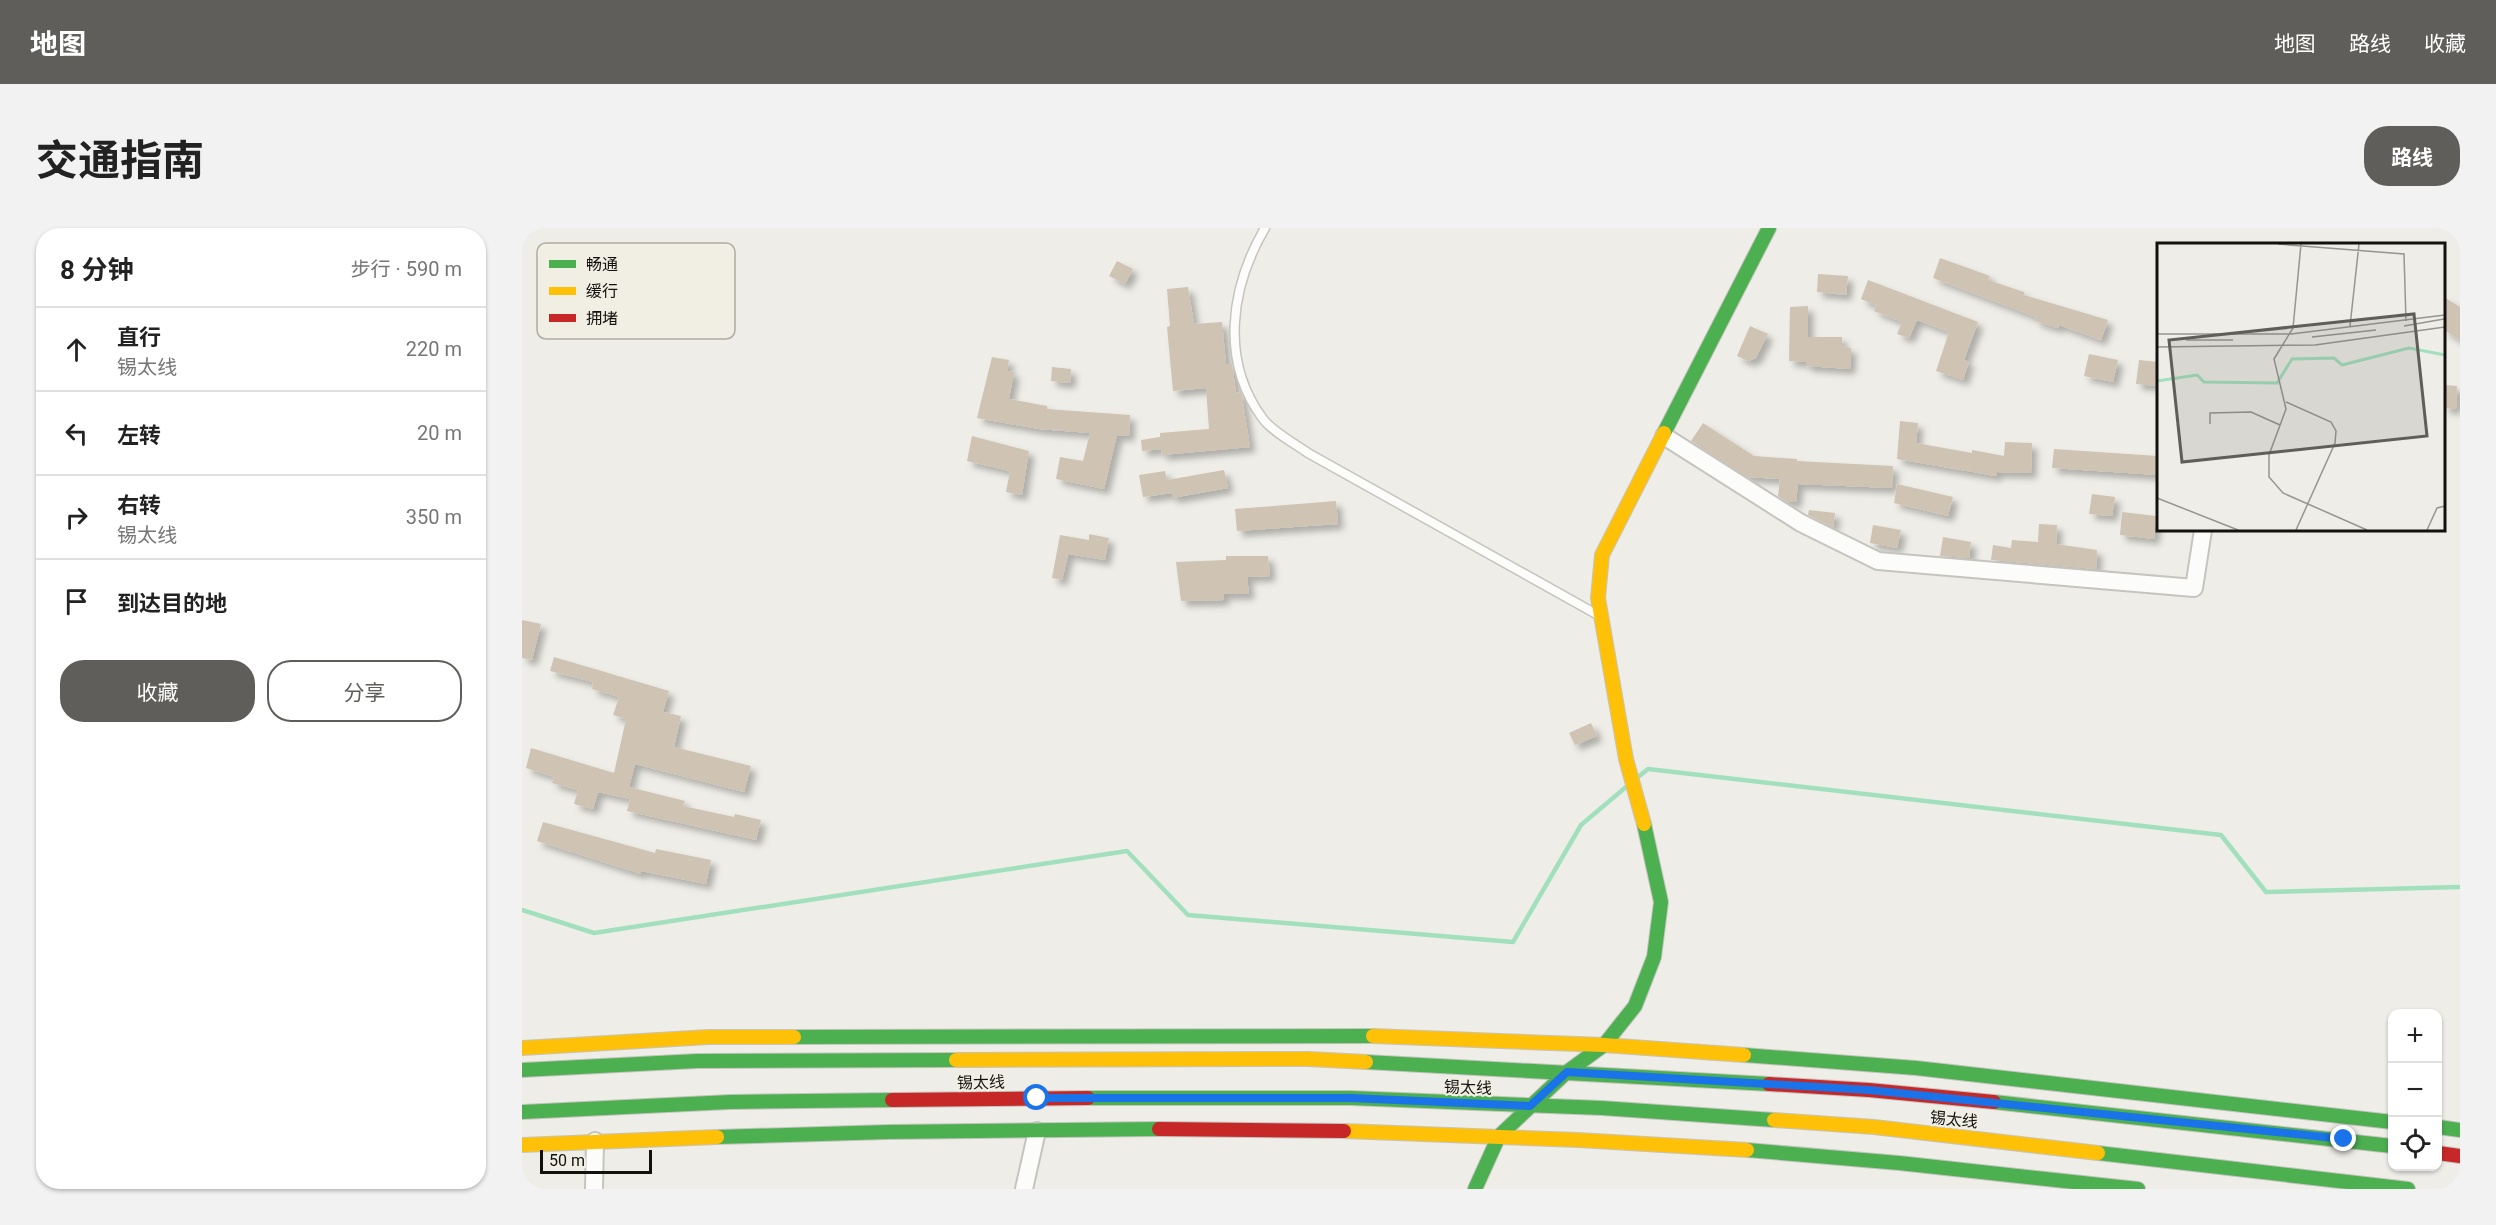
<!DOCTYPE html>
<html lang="zh">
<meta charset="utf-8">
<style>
:root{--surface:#fff;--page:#f2f2f2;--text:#222;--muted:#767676;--line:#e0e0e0;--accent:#5f5e5a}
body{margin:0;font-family:Roboto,"Noto Sans SC",sans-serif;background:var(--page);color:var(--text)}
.controls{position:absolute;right:18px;bottom:18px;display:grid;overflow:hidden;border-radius:12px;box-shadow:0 2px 4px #0004}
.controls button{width:54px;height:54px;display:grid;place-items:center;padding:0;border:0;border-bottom:2px solid var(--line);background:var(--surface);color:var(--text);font:30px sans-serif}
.scale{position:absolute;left:18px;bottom:15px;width:112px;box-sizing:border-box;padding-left:6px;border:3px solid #12110e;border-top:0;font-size:16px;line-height:21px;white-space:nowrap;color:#12110e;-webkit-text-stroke:4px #f1efe4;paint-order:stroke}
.stop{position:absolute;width:18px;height:18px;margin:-14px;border:4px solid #1a73e8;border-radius:50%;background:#fff}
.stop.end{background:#1a73e8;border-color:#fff;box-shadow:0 2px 6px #0008}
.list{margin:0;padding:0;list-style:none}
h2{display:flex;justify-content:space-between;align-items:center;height:78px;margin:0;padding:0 24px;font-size:26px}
h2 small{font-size:20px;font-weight:400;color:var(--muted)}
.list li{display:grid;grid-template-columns:39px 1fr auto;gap:18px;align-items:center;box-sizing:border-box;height:84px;padding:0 24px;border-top:2px solid var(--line)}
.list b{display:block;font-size:22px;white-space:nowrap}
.list p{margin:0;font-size:20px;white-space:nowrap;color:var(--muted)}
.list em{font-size:20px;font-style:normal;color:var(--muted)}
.actions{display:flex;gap:12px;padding:18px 24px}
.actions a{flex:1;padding:14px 0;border:2px solid var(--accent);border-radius:24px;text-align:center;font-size:21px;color:var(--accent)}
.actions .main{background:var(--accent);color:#fff}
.icon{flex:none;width:33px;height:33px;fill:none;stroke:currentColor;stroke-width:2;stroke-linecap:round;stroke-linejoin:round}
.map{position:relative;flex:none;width:1938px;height:961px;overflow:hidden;border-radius:24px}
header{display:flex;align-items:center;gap:36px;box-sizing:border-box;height:84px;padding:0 30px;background:var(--accent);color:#fff}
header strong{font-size:28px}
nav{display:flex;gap:33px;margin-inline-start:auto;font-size:21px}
.intro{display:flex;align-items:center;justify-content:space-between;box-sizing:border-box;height:144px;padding:0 36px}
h1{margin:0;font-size:42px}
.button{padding:15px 27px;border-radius:24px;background:var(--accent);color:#fff;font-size:21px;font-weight:700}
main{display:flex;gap:36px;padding:0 36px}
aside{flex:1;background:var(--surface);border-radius:24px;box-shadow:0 2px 4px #0004}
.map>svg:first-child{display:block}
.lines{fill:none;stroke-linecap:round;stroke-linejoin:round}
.stream{stroke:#a2e0bd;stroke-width:4.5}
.building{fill:#cfc3b3;filter:url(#shadow)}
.lane-casing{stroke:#c5c4bf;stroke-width:11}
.street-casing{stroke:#c5c4bf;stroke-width:20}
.fast-casing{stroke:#c5c4bf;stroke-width:16}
.slow-casing{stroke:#c5c4bf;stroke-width:16}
.jam-casing{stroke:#c5c4bf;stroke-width:16}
.lane{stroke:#fcfcfb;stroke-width:8}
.street{stroke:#fcfcfb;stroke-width:16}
.fast{stroke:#4caf50;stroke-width:14}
.slow{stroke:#ffc107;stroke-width:14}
.jam{stroke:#c62828;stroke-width:14}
.route{stroke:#1a73e8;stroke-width:8}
.labels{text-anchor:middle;stroke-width:4.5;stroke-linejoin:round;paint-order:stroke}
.street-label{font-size:16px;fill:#12110e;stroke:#f1efe4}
.inset-river{fill:none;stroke:#a2e0bd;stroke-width:3}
.inset-road{fill:none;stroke:#969590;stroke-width:1.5}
.view{fill:#5f5e5a;fill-opacity:0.15;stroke:#5f5e5a;stroke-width:3}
.inset-edge{fill:none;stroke:#12110e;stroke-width:3}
.key{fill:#f1efe4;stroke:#aeaca4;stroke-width:1.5}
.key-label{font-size:16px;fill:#12110e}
</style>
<header>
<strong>地图</strong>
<nav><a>地图</a><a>路线</a><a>收藏</a></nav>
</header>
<div class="intro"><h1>交通指南</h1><a class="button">路线</a></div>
<main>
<aside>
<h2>8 分钟<small>步行 · 590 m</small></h2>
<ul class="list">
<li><svg class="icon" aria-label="ahead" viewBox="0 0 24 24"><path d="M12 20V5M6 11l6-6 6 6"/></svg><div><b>直行</b><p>锡太线</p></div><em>220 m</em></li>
<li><svg class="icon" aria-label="left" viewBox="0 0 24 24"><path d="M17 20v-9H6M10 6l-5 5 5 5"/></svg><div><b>左转</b></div><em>20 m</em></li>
<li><svg class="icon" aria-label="right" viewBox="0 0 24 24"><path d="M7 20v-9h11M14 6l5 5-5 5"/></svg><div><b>右转</b><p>锡太线</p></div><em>350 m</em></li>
<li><svg class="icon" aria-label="arrive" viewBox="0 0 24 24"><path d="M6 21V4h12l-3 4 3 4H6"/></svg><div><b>到达目的地</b></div></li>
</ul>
<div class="actions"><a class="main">收藏</a><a>分享</a></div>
</aside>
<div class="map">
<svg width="1938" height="961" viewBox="0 0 1938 961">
<defs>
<filter id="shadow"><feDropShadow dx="5.5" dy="5.5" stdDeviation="3" flood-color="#0004"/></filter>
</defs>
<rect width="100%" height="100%" fill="#eeede7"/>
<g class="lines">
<path class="stream" d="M 1115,550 L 1126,541 L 1699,607 L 1744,664 L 1938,659
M 0,682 L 72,705 L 605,623 L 666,687 L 991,714 L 1059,597 L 1104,559"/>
</g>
<path class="building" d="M 1418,30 L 1468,48 L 1466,52 L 1502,64 L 1502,67 L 1586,92 L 1579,112 L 1537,97 L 1536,100 L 1513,93 L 1514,89 L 1411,50 Z
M 595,33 L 611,41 L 603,56 L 587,48 Z
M 1296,46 L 1326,48 L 1324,67 L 1295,64 Z
M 1346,52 L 1456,94 L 1442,132 L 1447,134 L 1441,152 L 1414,143 L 1427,104 L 1395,92 L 1387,110 L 1375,106 L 1380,94 L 1352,83 L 1354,77 L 1339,71 Z
M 666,59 L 672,96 L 700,94 L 704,136 L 710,136 L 714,165 L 719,164 L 720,169 L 728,219 L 640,227 L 639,221 L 620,223 L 619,212 L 638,209 L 638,205 L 687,201 L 684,160 L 651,163 L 645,99 L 648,98 L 645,61 Z
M 1922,69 L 1938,79 L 1938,112 L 1922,102 Z
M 1286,78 L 1286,109 L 1320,109 L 1320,118 L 1329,120 L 1328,141 L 1284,138 L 1284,134 L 1267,133 L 1268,79 Z
M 1228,98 L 1246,106 L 1234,130 L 1226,133 L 1215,128 Z
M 1567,126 L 1596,132 L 1591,154 L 1562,148 Z
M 470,129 L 487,132 L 485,143 L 492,144 L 487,171 L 525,178 L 525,181 L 608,187 L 607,208 L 595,207 L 582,261 L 534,251 L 538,229 L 561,233 L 568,205 L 517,201 L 455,190 Z
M 1617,132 L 1636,134 L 1636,158 L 1614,156 Z
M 530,139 L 549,141 L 548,155 L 529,153 Z
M 1922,157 L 1935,158 L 1934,181 L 1922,180 Z
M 1378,193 L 1396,195 L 1394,215 L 1450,225 L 1450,222 L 1482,228 L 1483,214 L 1510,215 L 1509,245 L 1475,244 L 1474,248 L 1375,231 Z
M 1181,195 L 1232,228 L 1275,231 L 1275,233 L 1371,238 L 1370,260 L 1276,256 L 1274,274 L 1265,274 L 1256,268 L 1258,251 L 1225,249 L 1169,213 Z
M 450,208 L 507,223 L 500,267 L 484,264 L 488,243 L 445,233 Z
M 1532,221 L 1636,228 L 1636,247 L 1530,240 Z
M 702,242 L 706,260 L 650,270 L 650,265 L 621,269 L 617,247 L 643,243 L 645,252 Z
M 1375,256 L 1431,269 L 1426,288 L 1372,275 Z
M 1570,266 L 1593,269 L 1590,288 L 1567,286 Z
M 814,273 L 816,296 L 715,303 L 713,281 Z
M 1287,282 L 1313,285 L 1311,299 L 1286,287 Z
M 1600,284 L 1634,288 L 1632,311 L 1598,307 Z
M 1517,296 L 1535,297 L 1534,316 L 1575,322 L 1574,341 L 1469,332 L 1471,317 L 1489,320 L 1490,312 L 1516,314 Z
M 1351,297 L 1379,302 L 1375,320 L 1348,315 Z
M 567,306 L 587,310 L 583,332 L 546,326 L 540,352 L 530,350 L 538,307 L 567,312 Z
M 1421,309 L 1449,314 L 1447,330 L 1418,328 Z
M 704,328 L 746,328 L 748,348 L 725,349 L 727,366 L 701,366 L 702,372 L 659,373 L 654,334 L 704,332 Z
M 0,392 L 19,396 L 10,432 L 0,430 Z
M 32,429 L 147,463 L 141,484 L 159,488 L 152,519 L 229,538 L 222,564 L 113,536 L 107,559 L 163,573 L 161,578 L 212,589 L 213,586 L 239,592 L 234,612 L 105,583 L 108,571 L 76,564 L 71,581 L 52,576 L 56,562 L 30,555 L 32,549 L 4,540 L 9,520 L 92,545 L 104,491 L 91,487 L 97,469 L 70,461 L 71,454 L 28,443 Z
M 1069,495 L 1075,508 L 1053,517 L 1047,505 Z
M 21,594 L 133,625 L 134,621 L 189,632 L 184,656 L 119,643 L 119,646 L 15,613 Z"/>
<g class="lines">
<g class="lane-casing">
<path id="lane" d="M 743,0 C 708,60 698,133 741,191 C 751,204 772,215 786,225 L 1076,387"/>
</g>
<g class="street-casing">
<path id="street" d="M 1142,208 L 1279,295 L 1356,333 L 1672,360 L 1681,302
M 72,961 L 73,913
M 502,961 L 515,903"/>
</g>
<g class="fast-casing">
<path id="fast" d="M 1142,205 L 1247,0
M 272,809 L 851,808
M 1222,827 L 1394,840 L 1870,894
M 844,834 L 1247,856
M 0,842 L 175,833 L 434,832
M 566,870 L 829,870 L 1080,880 L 1252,892
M 1472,874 L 1870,918
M 0,884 L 208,874 L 370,872
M 1916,899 L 1938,902
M 195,909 L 366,904 L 637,901
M 1225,922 L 1377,935 L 1616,961
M 1576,925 L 1886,961
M 953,961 L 977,908 L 1045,844 L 1082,817 L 1113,778 L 1132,729 L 1139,674 L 1122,596"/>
</g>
<g class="slow-casing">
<path id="slow" d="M 1122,596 L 1104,531 L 1076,370 L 1080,327 L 1142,205
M 851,808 L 1082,817 L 1222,827
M 0,820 L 187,809 L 272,809
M 434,832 L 786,831 L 844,834
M 1252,892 L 1352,899 L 1576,925
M 822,903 L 1056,912 L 1225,922
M 0,917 L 195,909"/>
</g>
<g class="jam-casing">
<path id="jam" d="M 1247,856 L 1347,862 L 1472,874
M 370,872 L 566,870
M 637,901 L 822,903
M 1916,925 L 1938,928"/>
</g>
<use href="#lane" class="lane"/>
<use href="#street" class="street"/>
<use href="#fast" class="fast"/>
<use href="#slow" class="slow"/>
<use href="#jam" class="jam"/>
</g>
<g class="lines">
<path class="route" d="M 515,870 L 829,870 L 1008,878 L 1045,844 L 1347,862 L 1822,911"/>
</g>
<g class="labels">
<g class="street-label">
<text transform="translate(459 854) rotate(-1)" y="6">锡太线</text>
<text transform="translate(946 859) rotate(2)" y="6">锡太线</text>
<text transform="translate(1432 891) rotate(6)" y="6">锡太线</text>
</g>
</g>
<g transform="translate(1635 15)">
<rect width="288" height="288" fill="#eeede7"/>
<path class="inset-river" d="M 0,138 L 40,132 L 47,139 L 120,140 L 135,116 L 177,115 L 185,122 L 252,105 L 288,112"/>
<path class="inset-road" d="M 121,1 L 247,11 L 249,78M 144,1 L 136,85 L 117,116 L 129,166 L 112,212 L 112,234 L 126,250 L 210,287M 193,83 L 202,1M 247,83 L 287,76M 0,91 L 134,91 L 288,72M 155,94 L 219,87M 29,97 L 76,97M 0,104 L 158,102 L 288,84M 129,159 L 174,179 L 179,188 L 178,200 L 139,287M 53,181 L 53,170 L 94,169 L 123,182M 0,255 L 81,287M 270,287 L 280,265 L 288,263"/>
<path class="view" d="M 257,71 L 270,193 L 25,219 L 12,97 Z"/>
<rect width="288" height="288" class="inset-edge"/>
</g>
<rect x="15" y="15" width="198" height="96" rx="9" class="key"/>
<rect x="27" y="32" width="27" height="8" fill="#4caf50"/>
<rect x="27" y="59" width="27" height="8" fill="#ffc107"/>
<rect x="27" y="86" width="27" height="8" fill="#c62828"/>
<g class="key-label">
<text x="64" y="42">畅通</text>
<text x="64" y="69">缓行</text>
<text x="64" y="96">拥堵</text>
</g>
</svg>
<div class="controls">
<button>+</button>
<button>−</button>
<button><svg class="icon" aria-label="locate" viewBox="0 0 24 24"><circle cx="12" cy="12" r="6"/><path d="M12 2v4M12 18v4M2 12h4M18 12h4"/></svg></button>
</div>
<div class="scale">50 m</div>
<div class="stop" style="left:515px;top:870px"></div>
<div class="stop end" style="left:1822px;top:911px"></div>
</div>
</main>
